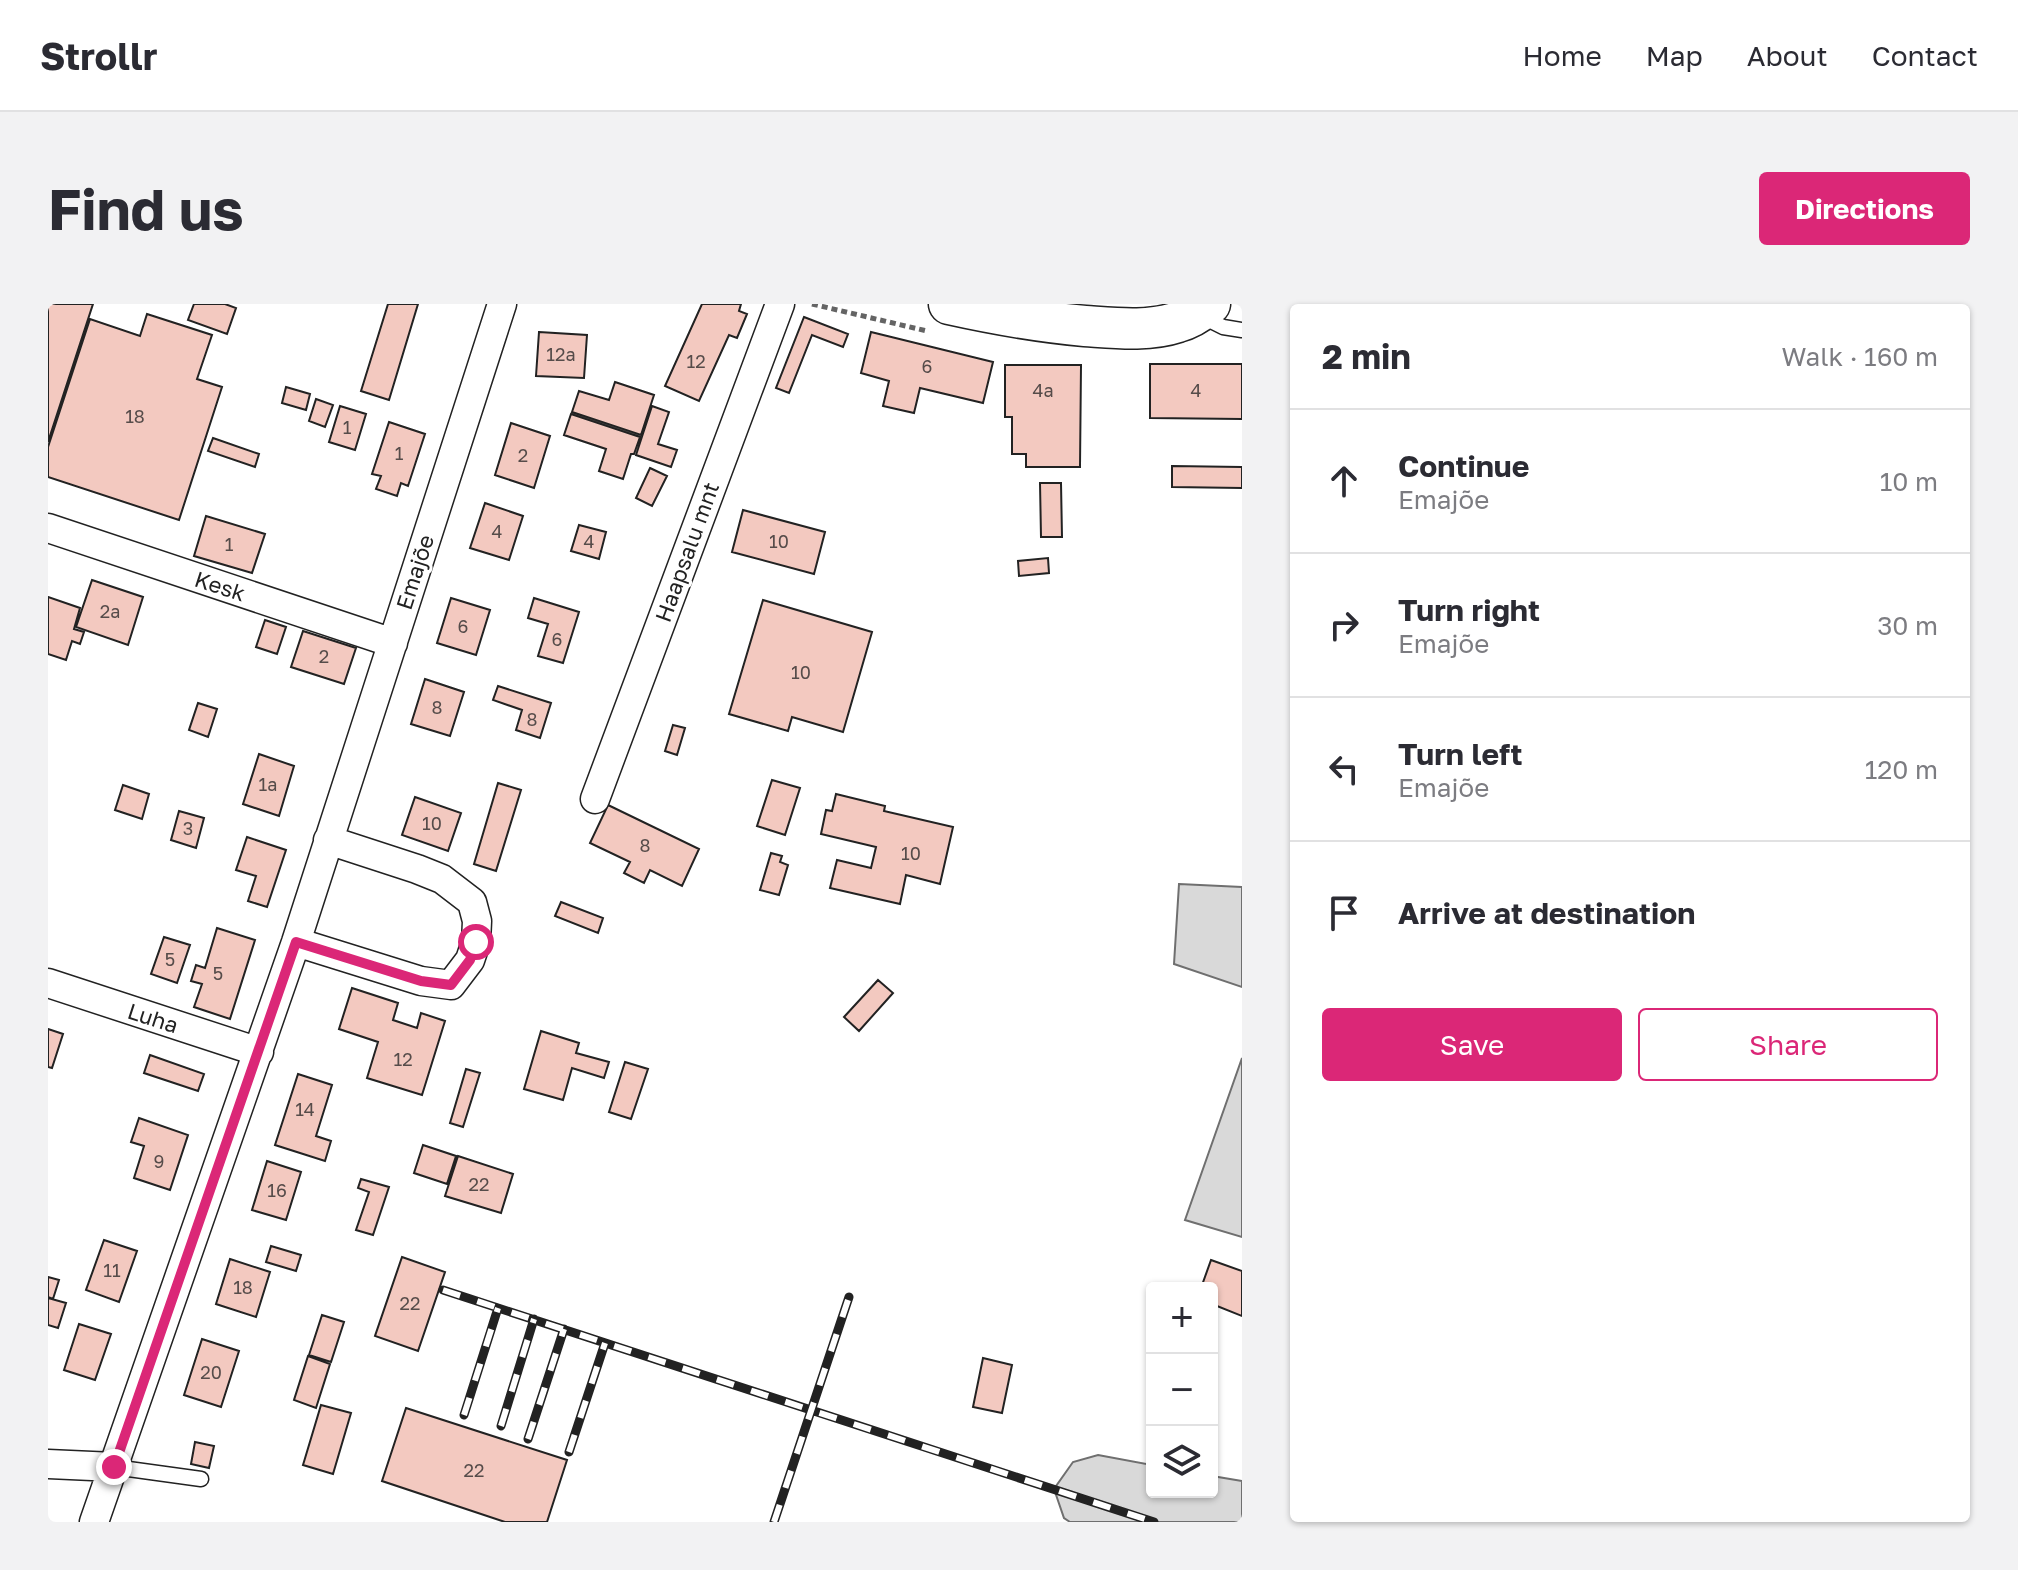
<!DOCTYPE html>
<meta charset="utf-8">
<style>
:root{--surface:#fff;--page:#f2f2f3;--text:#2b2b33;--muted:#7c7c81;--line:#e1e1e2;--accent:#db2777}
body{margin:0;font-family:"Golos Text",sans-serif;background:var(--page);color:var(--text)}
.controls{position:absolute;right:24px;bottom:24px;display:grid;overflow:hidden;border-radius:8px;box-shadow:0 2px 6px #0004}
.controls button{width:72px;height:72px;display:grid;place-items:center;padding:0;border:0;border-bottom:2px solid var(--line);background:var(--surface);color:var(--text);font:40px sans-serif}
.stop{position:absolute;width:24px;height:24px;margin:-18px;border:6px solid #db2777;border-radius:50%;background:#fff}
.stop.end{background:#db2777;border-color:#fff;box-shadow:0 2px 8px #0008}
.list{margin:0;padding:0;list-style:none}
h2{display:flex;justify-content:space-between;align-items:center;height:104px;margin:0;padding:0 32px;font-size:34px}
h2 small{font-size:26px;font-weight:400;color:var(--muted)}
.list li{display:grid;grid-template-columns:52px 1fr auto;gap:24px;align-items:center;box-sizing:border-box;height:144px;padding:0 32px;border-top:2px solid var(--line)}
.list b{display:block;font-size:30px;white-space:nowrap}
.list p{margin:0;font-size:26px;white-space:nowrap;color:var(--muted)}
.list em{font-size:26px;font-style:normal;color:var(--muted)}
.actions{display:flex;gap:16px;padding:24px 32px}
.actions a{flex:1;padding:18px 0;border:2px solid var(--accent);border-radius:8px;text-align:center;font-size:28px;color:var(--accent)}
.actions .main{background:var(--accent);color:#fff}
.icon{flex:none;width:44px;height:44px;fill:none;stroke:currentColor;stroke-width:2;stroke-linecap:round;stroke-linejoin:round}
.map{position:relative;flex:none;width:1194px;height:1218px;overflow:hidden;border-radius:8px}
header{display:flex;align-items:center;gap:48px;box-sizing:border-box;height:112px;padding:0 40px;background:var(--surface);border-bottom:2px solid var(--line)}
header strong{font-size:38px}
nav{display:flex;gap:44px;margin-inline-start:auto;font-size:28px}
.intro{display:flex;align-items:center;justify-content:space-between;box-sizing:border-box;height:192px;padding:0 48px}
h1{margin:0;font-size:56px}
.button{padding:20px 36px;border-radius:8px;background:var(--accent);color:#fff;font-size:28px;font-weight:700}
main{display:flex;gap:48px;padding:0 48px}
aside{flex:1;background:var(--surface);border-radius:8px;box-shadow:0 2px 6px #0004}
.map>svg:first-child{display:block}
.water{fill:#d9d9d9;stroke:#6f6f6f;stroke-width:2}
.building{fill:#f3c9c0;stroke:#222;stroke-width:2}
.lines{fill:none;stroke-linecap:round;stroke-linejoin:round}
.lane-casing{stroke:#222;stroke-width:17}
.street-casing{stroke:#222;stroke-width:31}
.secondary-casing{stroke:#222;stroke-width:43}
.path{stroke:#646464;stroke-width:5;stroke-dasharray:6 4;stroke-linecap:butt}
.lane{stroke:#fff;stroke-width:14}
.street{stroke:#fff;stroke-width:28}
.secondary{stroke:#fff;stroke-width:40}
.rail-casing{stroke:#222;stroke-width:9}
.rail{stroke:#fff;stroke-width:6;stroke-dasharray:18;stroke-linecap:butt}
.route{stroke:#db2777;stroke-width:10}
.labels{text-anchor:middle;stroke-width:6;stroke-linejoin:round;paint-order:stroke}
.number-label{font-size:18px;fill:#564c4a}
.street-label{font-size:22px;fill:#222;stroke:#fff}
</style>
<header>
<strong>Strollr</strong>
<nav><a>Home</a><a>Map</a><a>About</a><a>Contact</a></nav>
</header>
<div class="intro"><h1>Find us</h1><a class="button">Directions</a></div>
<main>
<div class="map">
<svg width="1194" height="1218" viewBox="0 0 1194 1218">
<rect width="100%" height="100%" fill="#fff"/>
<path class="water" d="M 1131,580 L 1194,583 L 1194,683 L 1126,660 Z
M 1194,754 L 1194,933 L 1137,916 Z
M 1050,1151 L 1104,1161 L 1104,1188 L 1164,1188 L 1164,1172 L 1194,1177 L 1194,1218 L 1022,1218 L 1016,1214 L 1006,1185 L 1025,1158 Z"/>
<path class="building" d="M 0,0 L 45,0 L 0,138 Z
M 146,0 L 177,0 L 188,4 L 179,30 L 140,16 Z
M 340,0 L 370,0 L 341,96 L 313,87 Z
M 654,0 L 693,0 L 691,7 L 699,10 L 689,34 L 681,31 L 651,97 L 617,82 Z
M 99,10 L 164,31 L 149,75 L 174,83 L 131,216 L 0,173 L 0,143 L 42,15 L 92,32 Z
M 756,13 L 800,30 L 795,43 L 764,31 L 741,89 L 728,84 Z
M 491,28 L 539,31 L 536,74 L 488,72 Z
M 823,28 L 945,58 L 935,99 L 872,84 L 866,109 L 835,102 L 841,77 L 813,69 Z
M 1102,60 L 1194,60 L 1194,115 L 1102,114 Z
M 957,61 L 1033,61 L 1032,163 L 978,163 L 978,150 L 964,150 L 964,113 L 957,113 Z
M 567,78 L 606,91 L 593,131 L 524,108 L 531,87 L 561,96 Z
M 238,83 L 262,90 L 258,106 L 234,99 Z
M 268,95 L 285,101 L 277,123 L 261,117 Z
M 292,102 L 318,110 L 307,146 L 281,138 Z
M 604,102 L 621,108 L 610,140 L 629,146 L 623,163 L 588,151 Z
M 523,110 L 592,133 L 586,150 L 583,150 L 575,175 L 551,167 L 558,145 L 516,131 Z
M 341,118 L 377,130 L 360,182 L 353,179 L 349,192 L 328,185 L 333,172 L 324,170 Z
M 463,119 L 502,132 L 486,184 L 447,171 Z
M 165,134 L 211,150 L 207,163 L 160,147 Z
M 1124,162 L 1194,163 L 1194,184 L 1124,183 Z
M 602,164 L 619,172 L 604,202 L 588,194 Z
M 992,179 L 1013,179 L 1014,233 L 993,233 Z
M 437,199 L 475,212 L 461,256 L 422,244 Z
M 695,206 L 777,228 L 766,270 L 684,248 Z
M 158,212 L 217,230 L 204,269 L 146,252 Z
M 531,221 L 558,228 L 551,255 L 523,247 Z
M 1000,254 L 1001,269 L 971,272 L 970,257 Z
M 44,276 L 95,293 L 80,341 L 28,323 Z
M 0,293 L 32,304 L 26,325 L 36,328 L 32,340 L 24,337 L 18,356 L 0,350 Z
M 403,294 L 442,306 L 428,351 L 389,339 Z
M 486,294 L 531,308 L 515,359 L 490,352 L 500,320 L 480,314 Z
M 715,296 L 824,328 L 795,428 L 744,413 L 740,427 L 681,410 Z
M 217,316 L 238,323 L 229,350 L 208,343 Z
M 255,327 L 308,344 L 296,380 L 243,363 Z
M 377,375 L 416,388 L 402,432 L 363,420 Z
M 450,382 L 503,399 L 492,434 L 468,426 L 474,406 L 445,396 Z
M 150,399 L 169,405 L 160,433 L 141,426 Z
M 625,421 L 637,424 L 629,451 L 617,447 Z
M 211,450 L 246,462 L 231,512 L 195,500 Z
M 724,476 L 752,484 L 737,531 L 709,522 Z
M 450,479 L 473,486 L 448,567 L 426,560 Z
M 75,481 L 101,490 L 94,515 L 67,506 Z
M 788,490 L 837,502 L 836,507 L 905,523 L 892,580 L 858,571 L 852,600 L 782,584 L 789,556 L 823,564 L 828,543 L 773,530 L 778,506 L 784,507 Z
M 367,493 L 413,509 L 400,547 L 354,531 Z
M 560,501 L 651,545 L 634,582 L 602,566 L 596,579 L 576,569 L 582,558 L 542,539 Z
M 131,507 L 156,514 L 148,544 L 123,536 Z
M 199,533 L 238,546 L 219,603 L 200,597 L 208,572 L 188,566 Z
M 723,549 L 734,552 L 732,558 L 740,561 L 731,591 L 712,586 Z
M 513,598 L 555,614 L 550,629 L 507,612 Z
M 169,624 L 207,636 L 182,715 L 146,703 L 154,680 L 143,677 L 148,661 L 157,664 Z
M 116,633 L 142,641 L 129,679 L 103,670 Z
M 830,676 L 845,689 L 811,727 L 796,713 Z
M 304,684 L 350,699 L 345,716 L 369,724 L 373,709 L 397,717 L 374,791 L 319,774 L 330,738 L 291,725 Z
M 0,725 L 15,730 L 4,764 L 0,763 Z
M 493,727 L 531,739 L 528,749 L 561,758 L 556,774 L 524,764 L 515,796 L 476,785 Z
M 102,751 L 156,770 L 150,787 L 96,769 Z
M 577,758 L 600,765 L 583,815 L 561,808 Z
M 418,765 L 432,769 L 415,823 L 402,819 Z
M 250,770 L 284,781 L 268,832 L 283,837 L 277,857 L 227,841 Z
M 91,814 L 140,831 L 122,886 L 86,874 L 96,842 L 83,838 Z
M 375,841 L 408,852 L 399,880 L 366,869 Z
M 410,852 L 465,870 L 453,909 L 397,892 Z
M 219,857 L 253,868 L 238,916 L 204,906 Z
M 313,875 L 341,883 L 325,931 L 308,926 L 321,888 L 310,884 Z
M 56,936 L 89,947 L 71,998 L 38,986 Z
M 223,942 L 253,951 L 248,967 L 218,958 Z
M 354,953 L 397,968 L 370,1047 L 327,1032 Z
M 182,955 L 222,968 L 208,1013 L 168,1000 Z
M 1163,956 L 1194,967 L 1194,1012 L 1164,1000 L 1164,984 L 1153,984 Z
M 0,973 L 11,976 L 5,995 L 0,993 Z
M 0,994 L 18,999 L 10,1024 L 0,1021 Z
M 274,1011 L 296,1018 L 283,1058 L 261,1051 Z
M 31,1020 L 63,1030 L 47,1076 L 16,1066 Z
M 154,1035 L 191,1047 L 173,1103 L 136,1091 Z
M 260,1052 L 282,1060 L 268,1104 L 246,1096 Z
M 935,1054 L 964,1061 L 954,1109 L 925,1103 Z
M 273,1101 L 303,1109 L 285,1170 L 255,1161 Z
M 358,1104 L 519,1156 L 499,1218 L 457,1218 L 334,1177 Z
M 147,1138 L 166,1142 L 161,1164 L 143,1160 Z"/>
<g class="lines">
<g class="lane-casing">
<path id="lane" d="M 1153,12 L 1175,23 L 1194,26
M 66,1163 L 153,1175"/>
</g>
<g class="street-casing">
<path id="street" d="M 0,224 L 345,339
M 547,495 L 732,0
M 248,638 L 373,677 L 403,681 L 422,656 L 428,638 L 429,617 L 424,598 L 394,575 L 369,565 L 280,536
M 0,679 L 211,748
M 0,1160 L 66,1163
M 46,1218 L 248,638 L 454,0"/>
</g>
<g class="secondary-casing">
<path id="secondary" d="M 901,0 C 946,10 991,18 1037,22 C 1067,24 1100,28 1130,18 C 1142,15 1152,8 1162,0"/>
</g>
<path class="path" d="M 764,0 L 879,27"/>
<use href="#lane" class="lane"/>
<use href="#street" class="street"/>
<use href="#secondary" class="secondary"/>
<g class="rail-casing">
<path id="rail" d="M 395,986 L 1106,1218
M 416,1111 L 450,1004
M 453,1122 L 486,1015
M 480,1135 L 516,1025
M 521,1148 L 557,1039
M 726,1218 L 801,993"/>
</g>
<use href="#rail" class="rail"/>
</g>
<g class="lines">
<path class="route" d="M 66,1163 L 248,638 L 373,677 L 403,681 L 422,656 L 428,638"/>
</g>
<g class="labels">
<g class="number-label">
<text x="513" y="57">12a</text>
<text x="648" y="64">12</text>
<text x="879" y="69">6</text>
<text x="995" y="93">4a</text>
<text x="1148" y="93">4</text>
<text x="87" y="119">18</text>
<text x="299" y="130">1</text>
<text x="351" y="156">1</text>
<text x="475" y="158">2</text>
<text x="449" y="234">4</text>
<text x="541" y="244">4</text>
<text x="731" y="244">10</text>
<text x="181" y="247">1</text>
<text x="62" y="314">2a</text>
<text x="415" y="329">6</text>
<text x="509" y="342">6</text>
<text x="276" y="359">2</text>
<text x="753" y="375">10</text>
<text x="389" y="410">8</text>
<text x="484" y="422">8</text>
<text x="220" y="487">1a</text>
<text x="384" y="526">10</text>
<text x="140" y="531">3</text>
<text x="597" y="548">8</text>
<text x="863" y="556">10</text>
<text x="122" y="662">5</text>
<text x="170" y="676">5</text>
<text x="355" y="762">12</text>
<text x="257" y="812">14</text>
<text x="111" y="864">9</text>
<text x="431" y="887">22</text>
<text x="229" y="893">16</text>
<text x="64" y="973">11</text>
<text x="195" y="990">18</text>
<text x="362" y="1006">22</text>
<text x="163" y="1075">20</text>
<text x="426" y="1173">22</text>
</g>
<g class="street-label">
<text transform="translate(639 248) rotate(-70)" y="8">Haapsalu mnt</text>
<text transform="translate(367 268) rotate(-72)" y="8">Emajõe</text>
<text transform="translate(172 282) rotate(18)" y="8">Kesk</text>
<text transform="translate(105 714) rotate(18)" y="8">Luha</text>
</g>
</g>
</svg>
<div class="controls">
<button>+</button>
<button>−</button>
<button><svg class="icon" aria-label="layers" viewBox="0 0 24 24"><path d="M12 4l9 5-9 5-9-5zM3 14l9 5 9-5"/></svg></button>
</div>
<div class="stop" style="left:428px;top:638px"></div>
<div class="stop end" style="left:66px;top:1163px"></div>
</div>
<aside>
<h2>2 min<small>Walk · 160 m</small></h2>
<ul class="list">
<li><svg class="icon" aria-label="ahead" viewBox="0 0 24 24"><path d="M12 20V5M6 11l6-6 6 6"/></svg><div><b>Continue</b><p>Emajõe</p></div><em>10 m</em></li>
<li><svg class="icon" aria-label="right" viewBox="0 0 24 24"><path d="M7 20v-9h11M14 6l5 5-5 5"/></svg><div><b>Turn right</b><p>Emajõe</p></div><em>30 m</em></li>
<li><svg class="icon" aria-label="left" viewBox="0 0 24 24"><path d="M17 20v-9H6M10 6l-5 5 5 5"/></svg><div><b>Turn left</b><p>Emajõe</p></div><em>120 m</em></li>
<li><svg class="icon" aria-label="arrive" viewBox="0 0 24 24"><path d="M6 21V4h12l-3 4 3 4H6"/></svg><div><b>Arrive at destination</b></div></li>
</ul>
<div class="actions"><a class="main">Save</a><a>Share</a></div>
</aside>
</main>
